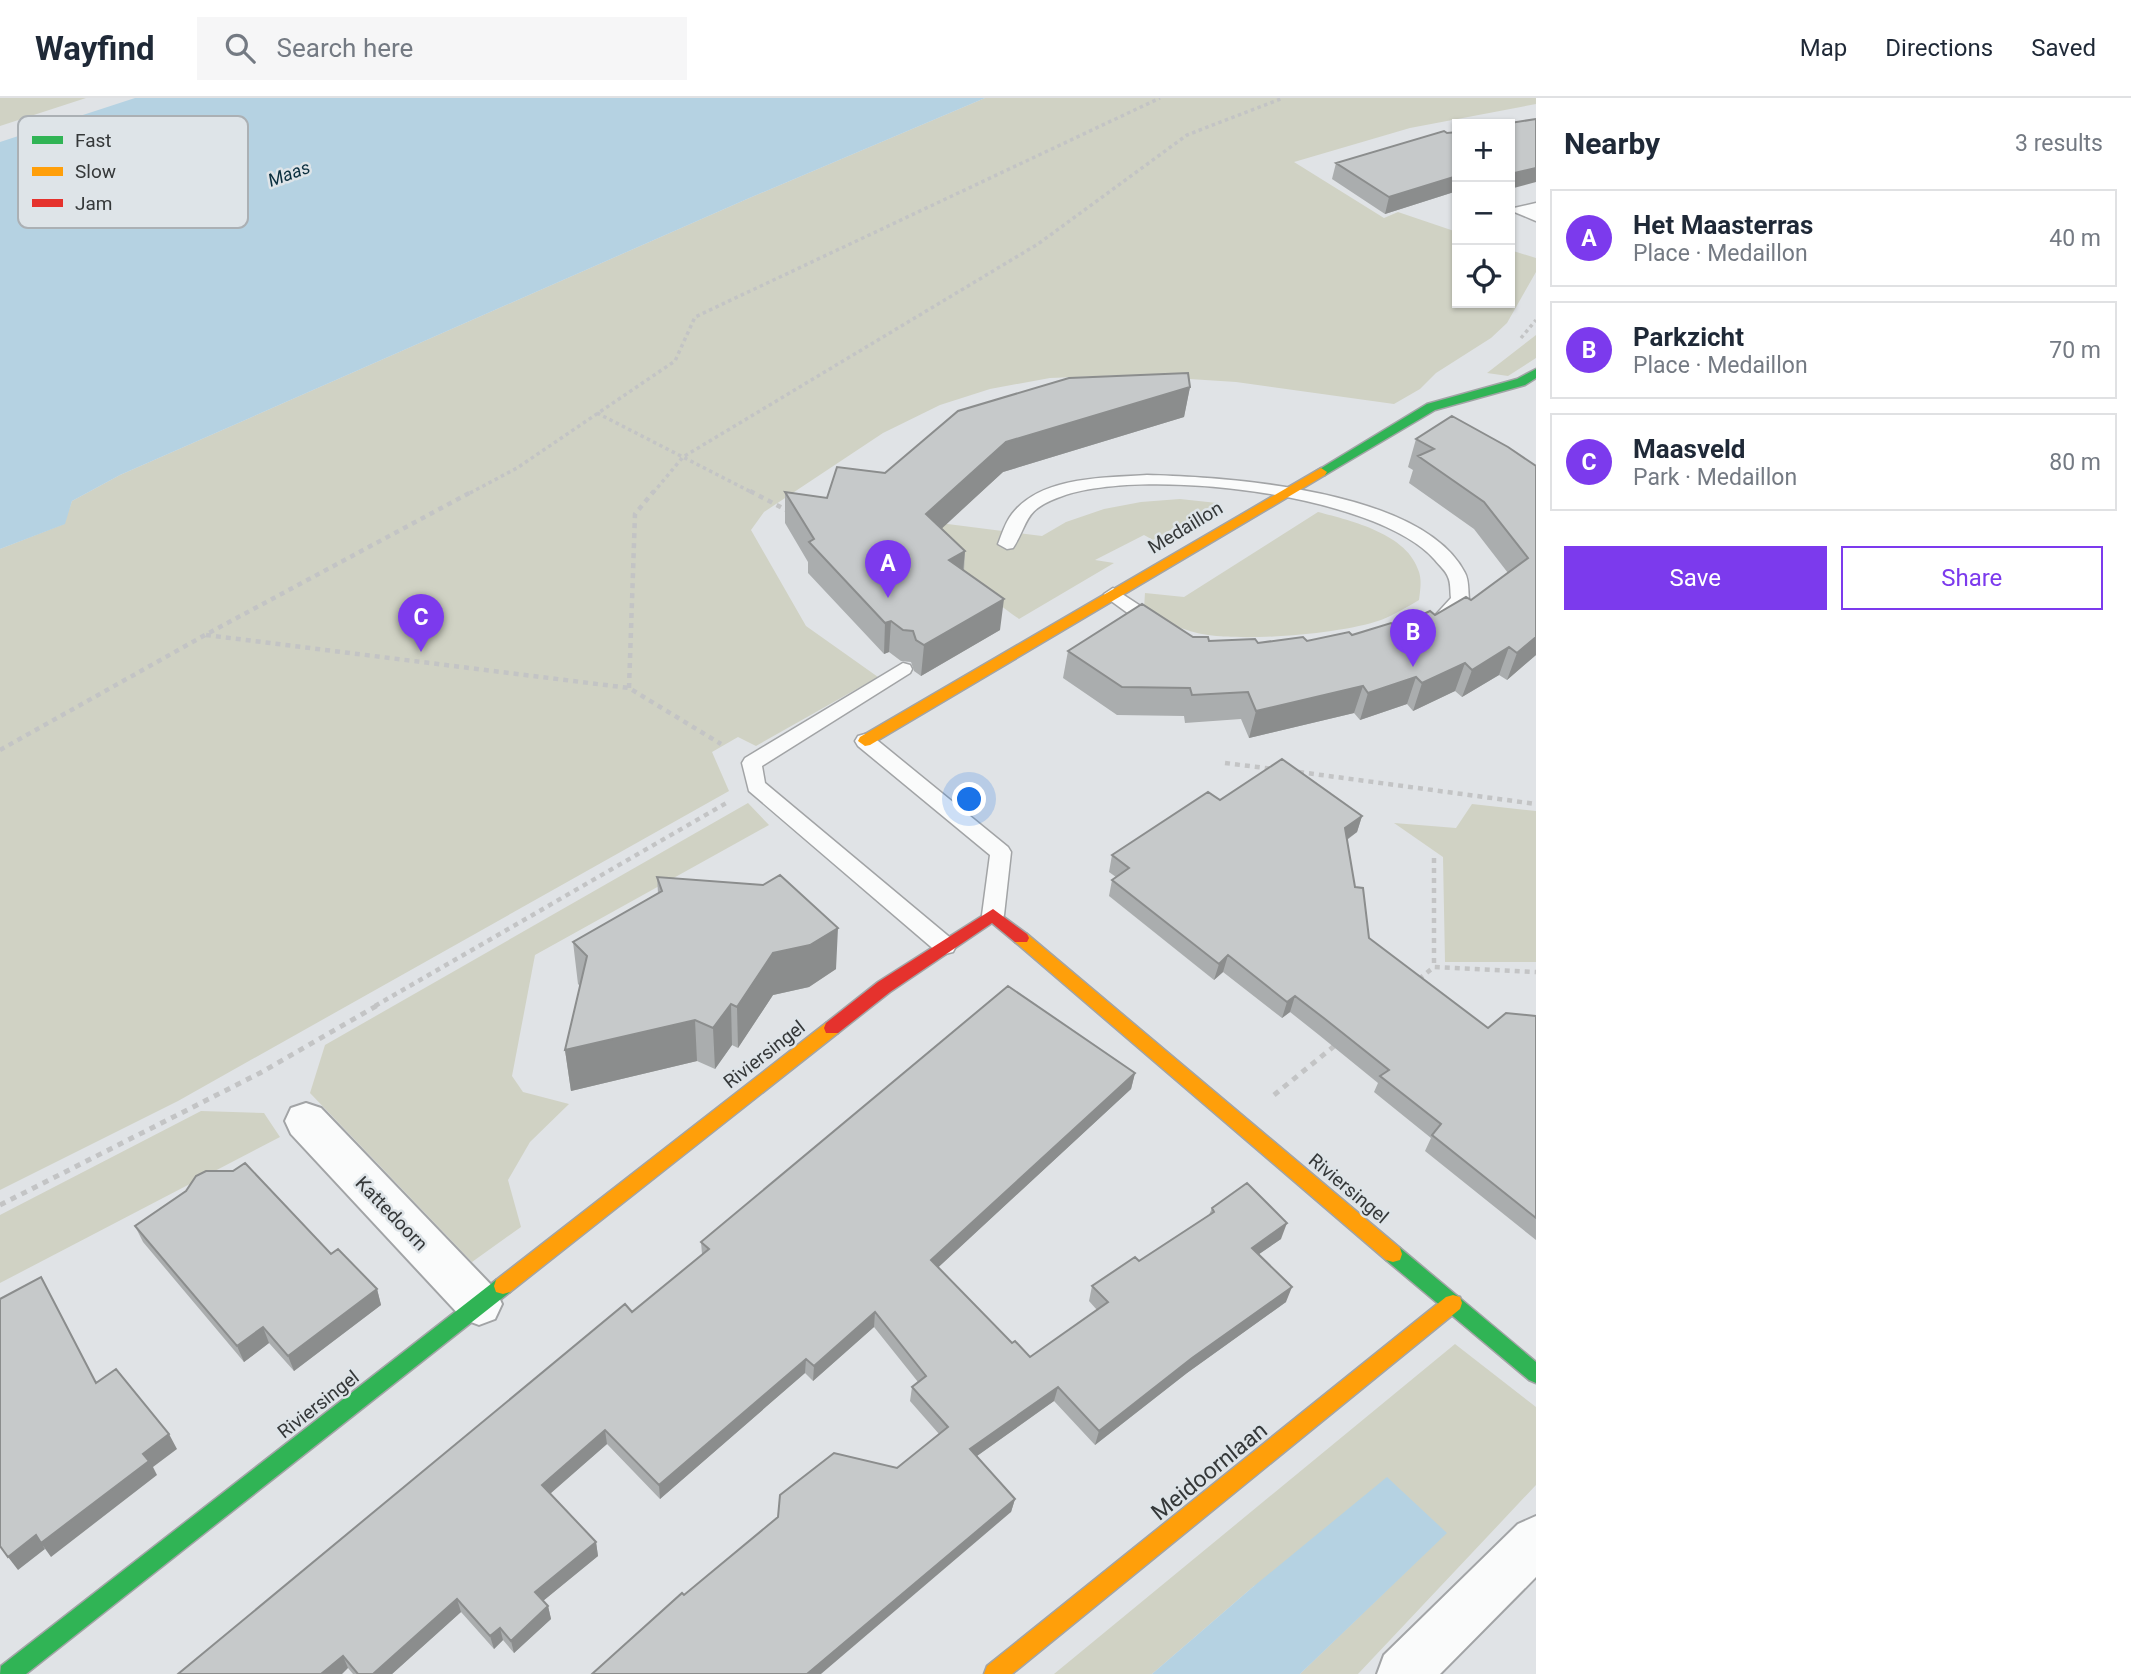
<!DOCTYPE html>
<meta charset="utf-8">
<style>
:root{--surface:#fff;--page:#f6f6f7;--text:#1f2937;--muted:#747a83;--line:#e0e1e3;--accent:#7c3aed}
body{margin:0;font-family:Roboto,sans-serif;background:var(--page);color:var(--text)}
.controls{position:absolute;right:21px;top:21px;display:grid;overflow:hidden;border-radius:0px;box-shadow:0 2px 5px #0004}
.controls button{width:63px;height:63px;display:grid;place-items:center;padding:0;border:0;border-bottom:2px solid var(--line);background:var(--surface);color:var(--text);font:35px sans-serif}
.you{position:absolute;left:970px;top:702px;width:24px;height:24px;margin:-18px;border:5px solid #fff;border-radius:50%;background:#1a73e8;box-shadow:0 0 0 10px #1a73e833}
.badge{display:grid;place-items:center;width:46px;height:46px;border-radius:50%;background:var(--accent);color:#fff;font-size:23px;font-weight:700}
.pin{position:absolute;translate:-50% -58px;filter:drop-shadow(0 2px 4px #0008)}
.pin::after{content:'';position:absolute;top:37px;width:24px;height:21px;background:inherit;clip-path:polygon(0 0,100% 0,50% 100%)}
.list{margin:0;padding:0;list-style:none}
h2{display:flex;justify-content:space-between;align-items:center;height:91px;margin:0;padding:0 28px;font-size:30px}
h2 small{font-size:23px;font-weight:400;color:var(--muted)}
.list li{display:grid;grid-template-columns:46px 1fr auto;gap:21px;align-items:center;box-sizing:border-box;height:98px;margin:0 14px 14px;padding:0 14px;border:2px solid var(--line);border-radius:0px}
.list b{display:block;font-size:26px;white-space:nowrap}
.list p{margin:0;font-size:23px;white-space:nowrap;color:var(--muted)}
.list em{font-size:23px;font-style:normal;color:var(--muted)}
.actions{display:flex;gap:14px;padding:21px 28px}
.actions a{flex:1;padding:16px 0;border:2px solid var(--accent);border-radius:0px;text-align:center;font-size:24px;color:var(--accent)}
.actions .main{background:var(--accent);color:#fff}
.icon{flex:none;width:38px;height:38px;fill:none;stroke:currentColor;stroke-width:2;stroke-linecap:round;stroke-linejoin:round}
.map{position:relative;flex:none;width:1536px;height:1576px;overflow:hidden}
header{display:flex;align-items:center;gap:42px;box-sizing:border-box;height:98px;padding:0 35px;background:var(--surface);border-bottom:2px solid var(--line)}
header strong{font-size:33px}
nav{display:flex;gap:38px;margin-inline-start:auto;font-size:24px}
.search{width:490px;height:63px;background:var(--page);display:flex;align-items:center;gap:18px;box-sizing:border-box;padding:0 24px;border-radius:0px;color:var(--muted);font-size:26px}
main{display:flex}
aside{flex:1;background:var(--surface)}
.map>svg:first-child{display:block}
.green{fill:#d0d2c4}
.water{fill:#b5d2e2}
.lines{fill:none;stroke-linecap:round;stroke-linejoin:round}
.lane-casing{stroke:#a2a4a6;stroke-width:3}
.street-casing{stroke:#a2a4a6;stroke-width:4}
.fast-casing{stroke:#a2a4a6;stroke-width:3}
.slow-casing{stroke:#a2a4a6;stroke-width:3}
.jam-casing{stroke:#a2a4a6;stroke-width:3}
.path-far2{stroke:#c3c4c5;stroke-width:3.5;stroke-dasharray:3.5 3.5;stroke-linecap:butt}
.path-far1{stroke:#c3c4c5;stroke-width:4.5;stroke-dasharray:5 5;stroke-linecap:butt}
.path{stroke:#c3c4c5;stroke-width:5;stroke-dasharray:6 6;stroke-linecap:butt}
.lane{fill:#fafbfb;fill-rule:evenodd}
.street{fill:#fafbfb;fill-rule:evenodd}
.fast{fill:#30b455;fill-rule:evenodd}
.slow{fill:#ff9f0a;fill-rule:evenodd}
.jam{fill:#e5322d;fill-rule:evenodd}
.wall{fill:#aaadae}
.shaded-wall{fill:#8b8d8d}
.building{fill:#c6c9ca;stroke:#8b8d8d;stroke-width:2}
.labels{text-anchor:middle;stroke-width:5;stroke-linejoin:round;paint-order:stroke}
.far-water-label{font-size:18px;font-style:italic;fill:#0b2f3f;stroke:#dee4e8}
.street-label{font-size:19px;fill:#353839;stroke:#dee4e8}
.near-street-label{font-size:23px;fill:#353839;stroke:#dee4e8}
.key{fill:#dee4e8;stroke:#abb0b4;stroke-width:2}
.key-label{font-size:19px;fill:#353839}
</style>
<header>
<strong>Wayfind</strong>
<div class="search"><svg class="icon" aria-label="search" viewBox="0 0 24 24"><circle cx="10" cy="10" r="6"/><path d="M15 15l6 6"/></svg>Search here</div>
<nav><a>Map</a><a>Directions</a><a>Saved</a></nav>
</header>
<main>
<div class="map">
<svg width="1536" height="1576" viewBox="0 0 1536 1576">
<rect width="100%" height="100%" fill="#e0e3e6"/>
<path class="green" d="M 0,0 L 86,0 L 0,28 Z
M 985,0 L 1536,0 L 1536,6 L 1410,30 L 1294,64 L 1384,120 L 1398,114 L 1457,134 L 1457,205 L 1510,205 L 1510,152 L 1536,160 L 1536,174 L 1507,225 L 1491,240 L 1436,275 L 1420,291 L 1394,306 L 1236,284 L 1128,277 L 1050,280 L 990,291 L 940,307 L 883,335 L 764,414 L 751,432 L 806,528 L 878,579 L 756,648 L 738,639 L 712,654 L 729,693 L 178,1003 L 0,1092 L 0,451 L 64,426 L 72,403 L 120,377 L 747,101 Z
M 1536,237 L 1536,260 L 1508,278 L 1487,275 Z
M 1180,401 L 1217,405 L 1153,442 L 1144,437 L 1095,462 L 1114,465 L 1019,521 C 983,495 947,468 932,424 L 1042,438 L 1066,424 L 1104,411 L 1141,404 Z
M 1318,414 C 1352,423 1408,436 1419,474 C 1422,483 1420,493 1419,502 C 1407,509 1394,517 1381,522 C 1341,536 1251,543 1208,537 C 1184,534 1164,523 1144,510 L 1145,495 L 1184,499 Z
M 748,705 L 769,727 L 535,857 L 512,978 L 523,994 L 569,1006 L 530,1044 L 508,1082 L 521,1129 L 472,1164 L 310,995 L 325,947 Z
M 1472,706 L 1536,713 L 1536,864 L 1445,864 L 1443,759 L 1394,725 L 1456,730 Z
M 201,1013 L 264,1015 L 280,1039 L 0,1185 L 0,1117 Z
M 1455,1246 L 1536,1309 L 1536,1387 L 1358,1576 L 1300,1576 L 1446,1435 L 1254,1488 L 1152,1576 L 1054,1576 Z"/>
<path class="water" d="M 135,0 L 985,0 L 747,101 L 120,377 L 72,403 L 65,426 L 0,451 L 0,44 Z
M 1387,1379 L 1447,1435 L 1300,1576 L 1152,1576 L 1254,1488 Z"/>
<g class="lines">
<g class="lane-casing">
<path id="lane" d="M 1536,105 L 1536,123 L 1512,113 L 1514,110 Z
M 1147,377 C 1229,379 1423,392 1465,475 C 1469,482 1468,493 1469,501 L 1445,527 L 1433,527 L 1430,523 L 1451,500 C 1450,493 1451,485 1448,479 C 1446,473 1439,467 1435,462 C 1377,395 1137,367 1057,400 C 1023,413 1029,425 1013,450 L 1007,451 L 998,446 C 1002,436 1005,425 1012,416 C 1041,378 1104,380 1147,377 Z
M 1113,490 L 1165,524 L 1167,528 L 1165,532 L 1151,532 L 1107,500 L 1104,496 Z
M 903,565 L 910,567 L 912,571 L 910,575 L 762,668 L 765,685 L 953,842 L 956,848 L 953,854 L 945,856 L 937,854 L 749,693 L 742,665 L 745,660 Z
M 865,636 L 872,638 L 1008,749 L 1011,754 L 1004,817 L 1001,823 L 993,825 L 985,823 L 982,817 L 990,757 L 858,648 L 855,643 L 858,638 Z"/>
</g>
<g class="street-casing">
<path id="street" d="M 306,1005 L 321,1010 L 495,1191 L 502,1206 L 495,1221 L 479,1227 L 463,1221 L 291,1036 L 285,1023 L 291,1010 Z
M 1536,1418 L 1536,1479 L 1440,1576 L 1377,1576 L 1384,1557 L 1518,1426 Z"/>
</g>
<g class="fast-casing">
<path id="fast" d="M 1536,271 L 1536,280 L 1525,287 L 1435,312 L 1325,377 L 1321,378 L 1315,374 L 1427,306 L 1517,281 Z
M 1393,1148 L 1400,1150 L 1536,1264 L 1536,1285 L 1529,1282 L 1386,1162 L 1384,1156 L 1386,1150 Z
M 503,1180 L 510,1182 L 512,1188 L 510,1194 L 26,1576 L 0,1576 L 1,1568 L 496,1182 Z"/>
</g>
<g class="slow-casing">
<path id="slow" d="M 1321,370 L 1327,374 L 1325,377 L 870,647 L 865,648 L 858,643 L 860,639 Z
M 1021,834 L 1027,836 L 1400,1150 L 1402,1156 L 1400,1162 L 1393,1164 L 1386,1162 L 1015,844 L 1013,840 L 1015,836 Z
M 832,923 L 838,925 L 840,930 L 838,935 L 510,1194 L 503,1196 L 496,1194 L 494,1188 L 496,1182 L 826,925 Z
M 1453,1197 L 1460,1199 L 1462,1205 L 1460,1211 L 1012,1576 L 984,1576 L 987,1568 L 1446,1199 Z"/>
</g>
<g class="jam-casing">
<path id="jam" d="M 993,811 L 1027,836 L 1029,840 L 1027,844 L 1015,844 L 992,825 L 890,894 L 838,935 L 826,935 L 824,930 L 826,925 L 878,884 Z"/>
</g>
<path class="path-far2" d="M 1521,240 L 1536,222
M 597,315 L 753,395
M 470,395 L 517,370 L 675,263 L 695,219 L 1160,0
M 653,395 L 683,359 L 1038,146 L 1187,37 L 1283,0"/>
<path class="path-far1" d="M 750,393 L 790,414
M 206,537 L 629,590 L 721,646
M 629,590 L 635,416 L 654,393
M 0,652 L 205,537 L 473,393
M 1225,665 L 1273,671
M 1299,674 L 1536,706
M 1434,760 L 1434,869
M 1419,881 L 1434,869 L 1536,874
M 375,908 L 728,704"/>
<path class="path" d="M 1274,997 L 1338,945
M 0,1107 L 260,975 L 378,907"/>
<use href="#lane" class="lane"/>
<use href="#street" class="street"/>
<use href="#fast" class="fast"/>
<use href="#slow" class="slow"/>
<use href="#jam" class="jam"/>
</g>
<path class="wall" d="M 1457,34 L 1457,96 L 1454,94 L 1385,116 L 1332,81 L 1336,65 L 1447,35 Z
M 1190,289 L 1184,319 L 1003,374 L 941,430 L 965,453 L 964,473 L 1000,532 L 921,578 L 914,573 L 911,564 L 901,563 L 889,554 L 884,556 L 808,475 L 808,464 L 785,425 L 785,394 L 827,400 Z
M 1416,341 L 1536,368 L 1536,557 L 1507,582 L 1499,577 L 1462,599 L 1455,593 L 1413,613 L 1407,606 L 1360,622 L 1354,615 L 1249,640 L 1241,621 L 1185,625 L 1184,618 L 1117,617 L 1063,580 L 1068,553 L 1193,539 L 1209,543 L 1258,545 L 1307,543 L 1352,537 L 1396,529 L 1435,517 L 1471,502 L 1508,475 L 1474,431 L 1409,385 L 1413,372 L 1408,369 Z
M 1220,702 L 1362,718 L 1357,734 L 1347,742 L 1355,789 L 1369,840 L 1488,930 L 1536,918 L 1536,1142 L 1425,1053 L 1431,1040 L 1374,994 L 1378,985 L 1319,937 L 1290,914 L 1282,920 L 1223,874 L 1214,882 L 1109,798 L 1112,782 L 1116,779 L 1109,774 L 1112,757 Z
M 657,779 L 836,871 L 809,889 L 773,897 L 738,950 L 732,947 L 715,971 L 697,963 L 571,993 L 565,952 L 580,888 L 578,886 L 573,844 L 658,795 Z
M 1135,975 L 1131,991 L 938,1169 L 1012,1245 L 1030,1259 L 1097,1212 L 1089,1203 L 1092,1188 L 1139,1163 L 1209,1117 L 1212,1110 L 1281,1141 L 1259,1156 L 1286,1204 L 1187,1275 L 1095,1347 L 1054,1303 L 977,1358 L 1015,1401 L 1011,1414 L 684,1497 L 897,1370 L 939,1336 L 910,1303 L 912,1289 L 918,1284 L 874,1229 L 813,1283 L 805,1275 L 660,1401 L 607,1346 L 550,1396 L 596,1444 L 598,1458 L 543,1503 L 548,1508 L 551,1521 L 514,1555 L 503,1542 L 494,1551 L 461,1514 L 392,1576 L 353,1576 L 348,1570 L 178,1576 L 632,1214 L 702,1156 L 701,1144 Z
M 186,1093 L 331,1156 L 377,1191 L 381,1207 L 294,1273 L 269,1245 L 244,1264 L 143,1144 L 135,1128 Z"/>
<path class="shaded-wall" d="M 1536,70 L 1536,84 L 1510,91 L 1510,76 Z
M 1457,78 L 1457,83 L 1454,94 L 1385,116 L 1389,99 Z
M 1190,289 L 1184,319 L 1003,374 L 924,447 L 926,416 L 1006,344 Z
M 965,453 L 962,484 L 949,462 Z
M 1004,501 L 1000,532 L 921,578 L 924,547 Z
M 891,523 L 889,554 L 884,556 L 885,525 Z
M 1536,539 L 1536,557 L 1507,582 L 1517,555 Z
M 1509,549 L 1499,577 L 1462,599 L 1472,572 Z
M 1465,565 L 1455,593 L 1413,613 L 1422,585 Z
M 1416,579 L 1407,606 L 1360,622 L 1368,595 Z
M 1363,588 L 1354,615 L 1249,640 L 1256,613 Z
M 1362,718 L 1357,734 L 1339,747 L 1345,730 Z
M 838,830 L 836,871 L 809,889 L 773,897 L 738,950 L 737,909 L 773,855 Z
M 1228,857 L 1223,874 L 1214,882 L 1219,866 Z
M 1295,898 L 1290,914 L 1282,920 L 1287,904 Z
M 731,906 L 732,947 L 715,971 L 713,930 Z
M 695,922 L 697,963 L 571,993 L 565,952 Z
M 1135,975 L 1131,991 L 929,1178 L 931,1162 Z
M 1287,1125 L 1281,1141 L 1246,1165 L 1252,1150 Z
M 1292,1189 L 1286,1204 L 1187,1275 L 1095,1347 L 1099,1333 L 1192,1260 Z
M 377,1191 L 381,1207 L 294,1273 L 288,1258 Z
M 875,1214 L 874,1229 L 813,1283 L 814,1268 Z
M 263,1229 L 269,1245 L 244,1264 L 237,1248 Z
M 806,1261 L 805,1275 L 660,1401 L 659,1387 Z
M 1058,1289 L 1054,1303 L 967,1365 L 970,1351 Z
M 605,1332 L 607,1346 L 544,1401 L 542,1387 Z
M 169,1336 L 177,1351 L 153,1369 L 157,1377 L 51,1459 L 41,1445 L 143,1356 Z
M 1015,1401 L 1011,1414 L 821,1576 L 807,1576 Z
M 36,1437 L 45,1451 L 18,1472 L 8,1459 Z
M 596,1444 L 598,1458 L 538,1507 L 535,1494 Z
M 457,1501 L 461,1514 L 392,1576 L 373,1576 Z
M 548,1508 L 551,1521 L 514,1555 L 511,1543 Z
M 500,1530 L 503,1542 L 494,1551 L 490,1538 Z
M 343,1558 L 348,1570 L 342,1576 L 321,1576 Z"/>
<path class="building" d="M 1536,21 L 1536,70 L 1510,76 L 1510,26 L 1504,26 Z
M 1444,33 L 1447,35 L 1457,34 L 1457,78 L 1389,99 L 1336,65 Z
M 1188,275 L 1190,289 L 1006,344 L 926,416 L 965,453 L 949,462 L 1004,501 L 924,547 L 916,542 L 913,533 L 903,532 L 891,523 L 885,525 L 809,444 L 814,441 L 785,394 L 827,400 L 837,369 L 885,375 L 958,313 L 1069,280 Z
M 1452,318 L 1508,349 L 1536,368 L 1536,539 L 1517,555 L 1509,549 L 1472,572 L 1465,565 L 1422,585 L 1416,579 L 1368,595 L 1363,588 L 1256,613 L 1248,594 L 1192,597 L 1190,590 L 1122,589 L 1068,553 L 1142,506 L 1193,539 L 1208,539 L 1209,543 L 1255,541 L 1258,545 L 1303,539 L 1307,543 L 1349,534 L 1352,537 L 1391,525 L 1396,529 L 1430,513 L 1435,517 L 1466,499 L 1471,502 L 1528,460 L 1484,404 L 1418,358 L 1434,351 L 1416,341 Z
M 1282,661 L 1362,718 L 1345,730 L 1355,789 L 1363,790 L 1369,840 L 1488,930 L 1506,915 L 1536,918 L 1536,1120 L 1432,1037 L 1441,1026 L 1380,978 L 1389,972 L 1325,921 L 1295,898 L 1287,904 L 1228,857 L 1219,866 L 1112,782 L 1129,770 L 1112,757 L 1208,694 L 1220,702 Z
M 780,777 L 838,830 L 810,847 L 773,855 L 737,909 L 731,906 L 713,930 L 695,922 L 565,952 L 587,858 L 573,844 L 662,793 L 657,779 L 763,787 Z
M 1008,888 L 1135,975 L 931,1162 L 1012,1245 L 1015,1243 L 1030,1259 L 1108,1204 L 1092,1188 L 1135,1159 L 1139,1163 L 1214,1114 L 1212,1110 L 1247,1085 L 1287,1125 L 1252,1150 L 1292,1189 L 1192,1260 L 1099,1333 L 1058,1289 L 970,1351 L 1015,1401 L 807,1576 L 592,1576 L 682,1495 L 684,1497 L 778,1419 L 780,1397 L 834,1355 L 897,1370 L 948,1329 L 912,1289 L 926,1278 L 875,1214 L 814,1268 L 806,1261 L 659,1387 L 605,1332 L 542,1387 L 596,1444 L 535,1494 L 548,1508 L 511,1543 L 500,1530 L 490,1538 L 457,1501 L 373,1576 L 358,1576 L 343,1558 L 321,1576 L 178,1576 L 625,1206 L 632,1214 L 709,1151 L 701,1144 Z
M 245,1065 L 331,1156 L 338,1151 L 377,1191 L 288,1258 L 263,1229 L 237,1248 L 135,1128 L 186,1093 L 196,1078 L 206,1073 L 233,1073 Z
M 41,1179 L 96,1285 L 116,1271 L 169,1336 L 143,1356 L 149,1363 L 41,1445 L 36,1437 L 8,1459 L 0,1448 L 0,1201 Z"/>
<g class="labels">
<g class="far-water-label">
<text transform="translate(289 76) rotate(-20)" y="6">Maas</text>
</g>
<g class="street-label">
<text transform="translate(1185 429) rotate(-31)" y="7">Medaillon</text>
<text transform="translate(764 956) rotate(-38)" y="7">Riviersingel</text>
<text transform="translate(1349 1090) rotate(40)" y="7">Riviersingel</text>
<text transform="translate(392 1115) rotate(46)" y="7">Kattedoorn</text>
<text transform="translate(318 1306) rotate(-38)" y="7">Riviersingel</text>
</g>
<g class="near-street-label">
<text transform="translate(1209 1373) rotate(-39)" y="8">Meidoornlaan</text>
</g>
</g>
<rect x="18" y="18" width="230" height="112" rx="10" class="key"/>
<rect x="32" y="38" width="31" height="8" fill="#30b455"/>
<rect x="32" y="69" width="31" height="9" fill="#ff9f0a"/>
<rect x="32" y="101" width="31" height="8" fill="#e5322d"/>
<g class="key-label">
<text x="75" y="49">Fast</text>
<text x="75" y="80">Slow</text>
<text x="75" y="112">Jam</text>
</g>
</svg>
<div class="controls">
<button>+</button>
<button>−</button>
<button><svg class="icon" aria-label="locate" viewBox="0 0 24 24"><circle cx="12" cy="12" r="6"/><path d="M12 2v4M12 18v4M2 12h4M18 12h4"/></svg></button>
</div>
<div class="you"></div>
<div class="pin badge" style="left:888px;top:500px">A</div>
<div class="pin badge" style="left:1413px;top:569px">B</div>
<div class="pin badge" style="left:421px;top:554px">C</div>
</div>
<aside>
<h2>Nearby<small>3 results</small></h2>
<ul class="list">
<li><span class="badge">A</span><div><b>Het Maasterras</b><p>Place · Medaillon</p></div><em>40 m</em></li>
<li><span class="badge">B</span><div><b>Parkzicht</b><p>Place · Medaillon</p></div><em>70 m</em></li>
<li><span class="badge">C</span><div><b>Maasveld</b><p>Park · Medaillon</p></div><em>80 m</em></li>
</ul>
<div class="actions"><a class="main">Save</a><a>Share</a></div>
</aside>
</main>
